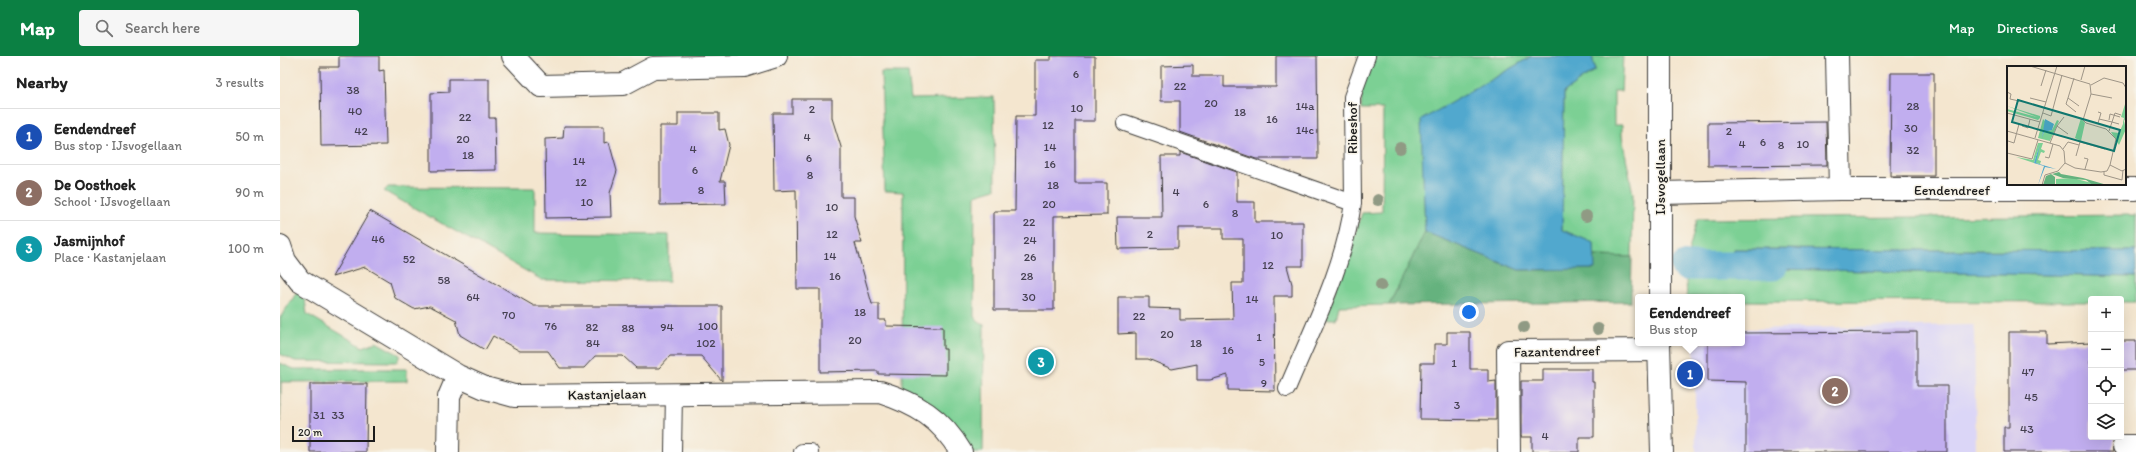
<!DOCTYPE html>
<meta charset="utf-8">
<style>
:root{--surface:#fff;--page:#f6f6f6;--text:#222;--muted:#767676;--line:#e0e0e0;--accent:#0b8043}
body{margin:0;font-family:Itim,sans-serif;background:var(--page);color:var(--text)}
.controls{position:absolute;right:12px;bottom:12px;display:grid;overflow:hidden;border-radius:4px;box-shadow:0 4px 16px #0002}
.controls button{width:36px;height:36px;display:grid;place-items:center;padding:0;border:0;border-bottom:1px solid var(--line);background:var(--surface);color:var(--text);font:20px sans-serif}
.scale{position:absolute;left:12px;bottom:10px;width:83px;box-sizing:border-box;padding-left:4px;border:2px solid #1c1c1c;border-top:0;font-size:11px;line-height:14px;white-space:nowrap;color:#1c1c1c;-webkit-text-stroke:3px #f7f3e8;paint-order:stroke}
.you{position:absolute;left:1189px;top:256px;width:14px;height:14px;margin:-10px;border:3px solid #fff;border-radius:50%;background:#1a73e8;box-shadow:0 0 0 6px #1a73e833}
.badge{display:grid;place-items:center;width:26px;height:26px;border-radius:50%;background:var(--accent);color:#fff;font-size:13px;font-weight:700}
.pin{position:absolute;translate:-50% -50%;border:2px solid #fff;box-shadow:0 1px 4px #0006}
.popup{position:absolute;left:1355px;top:238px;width:110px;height:52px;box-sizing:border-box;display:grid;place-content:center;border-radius:4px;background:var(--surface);filter:drop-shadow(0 1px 3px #0005);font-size:13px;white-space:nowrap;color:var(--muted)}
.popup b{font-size:15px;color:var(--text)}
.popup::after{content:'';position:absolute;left:50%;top:100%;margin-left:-8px;border:8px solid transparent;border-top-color:var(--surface)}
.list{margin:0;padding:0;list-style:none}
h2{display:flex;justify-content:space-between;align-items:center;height:52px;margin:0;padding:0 16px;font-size:17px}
h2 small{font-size:13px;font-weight:400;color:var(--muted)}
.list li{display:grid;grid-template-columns:26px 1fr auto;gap:12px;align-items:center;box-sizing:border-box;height:56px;padding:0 16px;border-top:1px solid var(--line)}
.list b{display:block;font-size:15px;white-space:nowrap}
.list p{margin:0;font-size:13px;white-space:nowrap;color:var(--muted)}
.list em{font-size:13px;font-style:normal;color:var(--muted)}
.icon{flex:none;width:22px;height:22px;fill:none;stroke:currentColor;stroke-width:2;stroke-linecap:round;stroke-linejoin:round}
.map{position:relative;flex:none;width:1856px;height:396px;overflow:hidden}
header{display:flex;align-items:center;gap:24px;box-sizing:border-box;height:56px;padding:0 20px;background:var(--accent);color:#fff}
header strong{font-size:19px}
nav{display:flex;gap:22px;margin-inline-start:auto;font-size:14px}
.search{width:280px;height:36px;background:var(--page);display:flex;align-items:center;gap:10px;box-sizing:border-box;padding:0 14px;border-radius:4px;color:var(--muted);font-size:15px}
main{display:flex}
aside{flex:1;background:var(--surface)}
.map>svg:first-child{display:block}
.built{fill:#dbd6f7}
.green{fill:#7cd094;stroke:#4c7658}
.forest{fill:#65b27e;stroke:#40674d}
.water{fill:#51a8ce;stroke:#366275}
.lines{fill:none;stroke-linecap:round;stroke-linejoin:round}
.canal{stroke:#51a8ce;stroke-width:29}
.building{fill:#c1aeef}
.service-casing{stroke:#3c3a37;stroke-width:18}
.minor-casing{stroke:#3c3a37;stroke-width:24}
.tertiary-casing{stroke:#3c3a37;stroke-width:24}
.service{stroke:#fff;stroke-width:16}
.minor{stroke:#fff;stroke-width:22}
.tertiary{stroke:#fff;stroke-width:22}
.tree{fill:#909a84}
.labels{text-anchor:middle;stroke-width:3;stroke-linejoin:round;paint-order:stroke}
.number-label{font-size:12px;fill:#454051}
.street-label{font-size:14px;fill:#1c1c1c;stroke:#f7f3e8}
.inset-road{fill:none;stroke:#9e9587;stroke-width:1}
.view{fill:#0f766e;fill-opacity:0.15;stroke:#0f766e;stroke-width:2}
.inset-edge{fill:none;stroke:#1c1c1c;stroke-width:2}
</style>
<header>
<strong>Map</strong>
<div class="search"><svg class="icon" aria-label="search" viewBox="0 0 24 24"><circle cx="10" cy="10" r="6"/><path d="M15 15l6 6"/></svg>Search here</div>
<nav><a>Map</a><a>Directions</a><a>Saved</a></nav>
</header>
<main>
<aside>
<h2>Nearby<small>3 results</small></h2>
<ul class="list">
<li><span class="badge" style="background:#1a4fb4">1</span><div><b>Eendendreef</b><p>Bus stop · IJsvogellaan</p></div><em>50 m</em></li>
<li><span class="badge" style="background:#8d6e63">2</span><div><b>De Oosthoek</b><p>School · IJsvogellaan</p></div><em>90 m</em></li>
<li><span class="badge" style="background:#0f9aa8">3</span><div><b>Jasmijnhof</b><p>Place · Kastanjelaan</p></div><em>100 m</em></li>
</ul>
</aside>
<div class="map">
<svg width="1856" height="396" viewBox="0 0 1856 396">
<rect width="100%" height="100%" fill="#f7f3e8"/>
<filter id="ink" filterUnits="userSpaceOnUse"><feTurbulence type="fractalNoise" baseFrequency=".025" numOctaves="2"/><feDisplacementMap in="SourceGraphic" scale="8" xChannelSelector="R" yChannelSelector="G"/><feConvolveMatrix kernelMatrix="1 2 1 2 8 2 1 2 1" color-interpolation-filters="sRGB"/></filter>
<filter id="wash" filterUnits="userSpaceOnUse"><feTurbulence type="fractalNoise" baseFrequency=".012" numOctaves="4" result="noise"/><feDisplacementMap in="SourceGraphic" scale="16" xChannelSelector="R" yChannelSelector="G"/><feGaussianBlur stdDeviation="0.9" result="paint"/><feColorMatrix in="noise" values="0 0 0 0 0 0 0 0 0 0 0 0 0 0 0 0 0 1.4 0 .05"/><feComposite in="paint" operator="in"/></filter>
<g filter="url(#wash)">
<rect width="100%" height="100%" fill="#f4e6cf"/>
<path class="built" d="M 1694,269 L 1696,396 L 1416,396 L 1414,287 L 1462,287 L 1462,273 Z"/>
<path class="green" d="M 1093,0 L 1252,0 L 1142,64 L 1145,176 L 1109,249 L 1059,250 L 1056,263 L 1045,263 L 1082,157 L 1102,156 L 1103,53 L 1081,53 L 1082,32 Z
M 1312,0 L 1343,0 L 1341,35 L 1334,35 L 1334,69 L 1342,69 L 1342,80 L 1353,138 L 1352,201 L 1314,200 L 1314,187 L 1282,174 L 1284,36 L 1315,14 Z
M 601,16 L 628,16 L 631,43 L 714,41 L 715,133 L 695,139 L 694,261 L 704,269 L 703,396 L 692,396 L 669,362 L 628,336 L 622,335 L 623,136 L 605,135 Z
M 108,131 L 255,132 L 255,177 L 389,179 L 389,225 L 262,224 L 104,135 Z
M 1856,159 L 1856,195 L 1454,193 L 1454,212 L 1856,221 L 1856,246 L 1841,246 L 1841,243 L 1811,243 L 1811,246 L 1462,245 L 1462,241 L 1407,241 L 1405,210 L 1417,163 Z
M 17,236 L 25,244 L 27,258 L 83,291 L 96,286 L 120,299 L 117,306 L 15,305 L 0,298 L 0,262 Z
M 0,307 L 14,313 L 127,313 L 127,325 L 1,326 L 0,396 Z"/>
<path class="forest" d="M 1145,176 L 1239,214 L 1314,213 L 1314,200 L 1352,201 L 1351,246 L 1109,249 Z"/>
<path class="water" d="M 1252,0 L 1312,0 L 1315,14 L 1284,36 L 1282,174 L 1314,187 L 1315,213 L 1239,214 L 1145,176 L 1141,64 Z
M 1454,193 L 1856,195 L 1856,221 L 1454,212 Z"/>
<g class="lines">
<path class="canal" d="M 1405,210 L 1493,210"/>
</g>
<g id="blocks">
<path class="building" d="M 59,0 L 99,0 L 99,15 L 104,14 L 106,89 L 41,90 L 40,11 L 59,11 Z
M 771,0 L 815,0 L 815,65 L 795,65 L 795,127 L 827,127 L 827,159 L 774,160 L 774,254 L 714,254 L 714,155 L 735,155 L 736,60 L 755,60 L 755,4 L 771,4 Z
M 996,0 L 1037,0 L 1038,103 L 976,103 L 900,76 L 900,45 L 881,45 L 881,10 L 913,9 L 913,20 L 944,20 L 944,31 L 996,31 Z
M 1611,17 L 1654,17 L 1654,120 L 1610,120 Z
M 169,23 L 209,23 L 209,62 L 215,62 L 216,114 L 151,115 L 151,37 L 169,36 Z
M 512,43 L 552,43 L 552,62 L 561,91 L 561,141 L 574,141 L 574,160 L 582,187 L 575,187 L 592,248 L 599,248 L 599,264 L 606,264 L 606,270 L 663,271 L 663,293 L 666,293 L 666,319 L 598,318 L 598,315 L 540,316 L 540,233 L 517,233 L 516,134 L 494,135 L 493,57 L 512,57 Z
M 398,57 L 439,57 L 439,74 L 445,73 L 449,89 L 440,125 L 445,125 L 446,148 L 380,149 L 380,70 L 398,70 Z
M 1546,66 L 1547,109 L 1428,110 L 1428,67 Z
M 284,70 L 324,70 L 324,87 L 329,86 L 337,115 L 330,137 L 331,161 L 266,162 L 265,83 L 283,82 Z
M 900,96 L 957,116 L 957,146 L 975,146 L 975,166 L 1023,166 L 1023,210 L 1007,210 L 1012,228 L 1012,240 L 994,240 L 995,335 L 948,334 L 948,319 L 930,324 L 917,324 L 917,308 L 892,313 L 868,303 L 856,303 L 856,277 L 838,278 L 838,241 L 869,241 L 869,252 L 900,253 L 900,264 L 953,263 L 952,227 L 963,227 L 963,183 L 943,183 L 943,172 L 898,172 L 898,192 L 838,193 L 837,161 L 882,161 L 881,100 L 900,100 Z
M 90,155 L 254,250 L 442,250 L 442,325 L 421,300 L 390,300 L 379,312 L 356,312 L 343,300 L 315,300 L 304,312 L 280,312 L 268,295 L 240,295 L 213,280 L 205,294 L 180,279 L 176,264 L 150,250 L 134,253 L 115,242 L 110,226 L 85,211 L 52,221 Z
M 1167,276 L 1190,276 L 1190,313 L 1208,313 L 1208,326 L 1216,325 L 1216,364 L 1140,363 L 1141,307 L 1154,307 L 1154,288 L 1167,288 Z
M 1637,276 L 1637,330 L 1667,330 L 1667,396 L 1466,396 L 1466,326 L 1428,325 L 1428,287 L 1462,287 L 1462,277 Z
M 1729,276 L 1767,276 L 1767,288 L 1811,286 L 1811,381 L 1836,381 L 1832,390 L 1833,396 L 1724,396 L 1724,371 L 1729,371 Z
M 1841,285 L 1856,285 L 1856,314 L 1841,314 Z
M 1263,313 L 1312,313 L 1312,326 L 1314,326 L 1314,381 L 1299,381 L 1299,396 L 1252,396 L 1252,381 L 1241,381 L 1241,325 L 1263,325 Z
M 30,328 L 87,328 L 86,396 L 30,396 Z"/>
</g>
</g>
<g filter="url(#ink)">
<use href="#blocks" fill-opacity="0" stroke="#3c3a37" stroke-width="1"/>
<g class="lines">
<g class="service-casing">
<path id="service" d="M 845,67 L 1073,147 C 1064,212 1032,273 1007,333
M 1073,147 L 1072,41 L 1087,0
M 393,396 L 394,337
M 522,396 L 530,396"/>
</g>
<g class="minor-casing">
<path id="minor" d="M 233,0 L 261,30 L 343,28 L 373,12 L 464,10 L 496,0
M 1557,0 L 1560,133
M 1380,137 L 1560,133 L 1856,133
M 0,190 L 5,205 L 20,225 L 178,320 L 205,332 L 234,340 L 600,336 C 637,348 661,362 681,396
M 1844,390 L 1856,390
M 168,396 L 169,341 L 178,320
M 1229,396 L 1228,295 L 1379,294"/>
</g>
<g class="tertiary-casing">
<path id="tertiary" d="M 1380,0 L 1380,241
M 1379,287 L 1382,396"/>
</g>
<use href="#service" class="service"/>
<use href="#minor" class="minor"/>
<use href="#tertiary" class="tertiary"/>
</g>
<g class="tree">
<circle cx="1120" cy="92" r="6"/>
<circle cx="1098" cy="144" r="6"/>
<circle cx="1306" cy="160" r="6"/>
<circle cx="1101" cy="229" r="6"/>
<circle cx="1244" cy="271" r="6"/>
<circle cx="1318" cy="273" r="6"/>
</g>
</g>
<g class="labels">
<g class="number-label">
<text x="796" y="22">6</text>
<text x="900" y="34">22</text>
<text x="73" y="38">38</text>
<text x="931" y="51">20</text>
<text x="1025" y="54">14a</text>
<text x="1633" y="54">28</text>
<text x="797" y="56">10</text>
<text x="532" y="57">2</text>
<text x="75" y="59">40</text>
<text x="960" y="60">18</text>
<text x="185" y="65">22</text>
<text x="992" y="67">16</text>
<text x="768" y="73">12</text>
<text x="1631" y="76">30</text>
<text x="1025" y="78">14c</text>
<text x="81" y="79">42</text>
<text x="1449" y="79">2</text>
<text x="527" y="85">4</text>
<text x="183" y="87">20</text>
<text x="1483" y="90">6</text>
<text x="1462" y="92">4</text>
<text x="1523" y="92">10</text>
<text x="1501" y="93">8</text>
<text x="770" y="95">14</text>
<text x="413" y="97">4</text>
<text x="1633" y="98">32</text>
<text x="188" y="103">18</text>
<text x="529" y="106">6</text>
<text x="299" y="109">14</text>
<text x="770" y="112">16</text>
<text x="415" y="118">6</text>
<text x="530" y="123">8</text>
<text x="301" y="130">12</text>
<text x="773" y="133">18</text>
<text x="421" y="138">8</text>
<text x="896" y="140">4</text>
<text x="307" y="150">10</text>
<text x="769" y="152">20</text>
<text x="926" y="152">6</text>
<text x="552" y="155">10</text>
<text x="955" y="161">8</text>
<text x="749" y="170">22</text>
<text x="552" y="182">12</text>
<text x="870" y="182">2</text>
<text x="997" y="183">10</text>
<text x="98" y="187">46</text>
<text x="750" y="188">24</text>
<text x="550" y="204">14</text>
<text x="750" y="205">26</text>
<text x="129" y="207">52</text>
<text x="988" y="213">12</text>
<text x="555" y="224">16</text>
<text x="747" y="224">28</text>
<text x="164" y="228">58</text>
<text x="193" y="245">64</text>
<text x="749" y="245">30</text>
<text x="972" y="247">14</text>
<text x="580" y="260">18</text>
<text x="229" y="263">70</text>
<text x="859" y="264">22</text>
<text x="271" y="274">76</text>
<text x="428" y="274">100</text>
<text x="312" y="275">82</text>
<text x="387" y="275">94</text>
<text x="348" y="276">88</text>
<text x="887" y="282">20</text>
<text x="979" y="285">1</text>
<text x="575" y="288">20</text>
<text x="313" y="291">84</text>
<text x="426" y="291">102</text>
<text x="916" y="291">18</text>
<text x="948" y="298">16</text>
<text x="982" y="310">5</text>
<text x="1174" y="311">1</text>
<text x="1748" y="320">47</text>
<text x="984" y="331">9</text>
<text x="1751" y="345">45</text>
<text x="1177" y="353">3</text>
<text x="39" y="363">31</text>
<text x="58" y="363">33</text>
<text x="1747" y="377">43</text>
<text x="1265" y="384">4</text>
</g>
<g class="street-label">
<text transform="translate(1072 72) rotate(-90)" y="5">Ribeshof</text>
<text transform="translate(1380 121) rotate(-90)" y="5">IJsvogellaan</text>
<text x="1672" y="139">Eendendreef</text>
<text transform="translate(1277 295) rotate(-1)" y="5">Fazantendreef</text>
<text transform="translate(327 338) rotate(-1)" y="5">Kastanjelaan</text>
</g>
</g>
<g transform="translate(1727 10)">
<rect width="119" height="119" fill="#f4e6cf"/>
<path d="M 119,35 L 119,52 L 117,55 L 119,63 L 112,79 L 104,66 L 112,67 L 116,58 L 116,56 L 117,52 L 114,51 ZM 0,40 L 33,50 L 33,52 L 31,54 L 0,45 L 0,43 L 30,51 ZM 74,52 L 78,57 L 74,75 L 68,72 ZM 36,53 L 39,56 L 35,71 L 37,66 L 45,64 L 50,54 L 52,55 L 43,75 L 31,72 ZM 31,77 L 36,77 L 34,83 L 38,85 L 37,87 L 34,86 L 31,94 L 34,95 L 33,98 L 28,97 L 33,78 L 27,97 L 9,91 L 26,94 ZM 66,112 L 77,115 L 93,119 L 49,119 L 49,113 Z" fill="#7cd094"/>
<path d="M 52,106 L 54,108 L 76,112 L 100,119 L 86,119 L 79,114 L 56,112 L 45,108 ZM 44,108 L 48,111 L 48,119 L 36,119 L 39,110 Z" fill="#65b27e"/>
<path d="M 38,53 L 47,58 L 45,64 L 37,66 L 35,72 ZM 33,78 L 29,97 L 49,103 L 38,101 L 31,119 L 37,100 L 0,89 L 27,97 Z" fill="#51a8ce"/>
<path class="inset-road" d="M 67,12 L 61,32 L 72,40M 74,14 L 78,0M 84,19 L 97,12 L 116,17 L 119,22M 34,20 L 39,4M 0,26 L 4,28 L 3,33 L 12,35M 84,28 L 105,32M 23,32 L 39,36M 61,32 L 59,38 L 69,46M 91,46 L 94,47 L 91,57M 0,47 L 33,56M 36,47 L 44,50 L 55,9M 57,51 L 50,60 L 61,68M 92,53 L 105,56 L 102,65M 102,54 L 103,48 L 113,51M 112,58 L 105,56 L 108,47 L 114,49M 15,60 L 21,62 L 23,53M 0,65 L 53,80 L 57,85 L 58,97 L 68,102 L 94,106 L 100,105 L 103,99 L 109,73 L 99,63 L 79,57 L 76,54 L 84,28 L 83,18 L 23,0M 28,72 L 50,0M 1,75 L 7,77 L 12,58M 43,77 L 50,60M 56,83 L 61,76 L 72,79M 0,87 L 25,93 L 31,74M 69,90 L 73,76 L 98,83M 38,91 L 42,92 L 46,78M 77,92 L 81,93 L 78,103M 103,99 L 115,105 L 119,103M 97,106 L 97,109 L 115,114 L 116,104M 35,119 L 38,109 L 51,105 L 58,97"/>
<path class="view" d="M 11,34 L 113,64 L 107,85 L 5,56 Z"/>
<rect width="119" height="119" class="inset-edge"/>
</g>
</svg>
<div class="controls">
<button>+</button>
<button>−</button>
<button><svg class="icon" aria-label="locate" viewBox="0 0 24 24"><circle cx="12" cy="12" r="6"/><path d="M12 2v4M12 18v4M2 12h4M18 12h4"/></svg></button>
<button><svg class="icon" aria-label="layers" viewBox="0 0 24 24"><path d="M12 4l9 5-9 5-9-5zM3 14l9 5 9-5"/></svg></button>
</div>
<div class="scale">20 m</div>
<div class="you"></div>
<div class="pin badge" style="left:1410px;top:318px;background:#1a4fb4">1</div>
<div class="popup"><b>Eendendreef</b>Bus stop</div>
<div class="pin badge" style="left:1555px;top:335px;background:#8d6e63">2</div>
<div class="pin badge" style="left:761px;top:306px;background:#0f9aa8">3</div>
</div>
</main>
